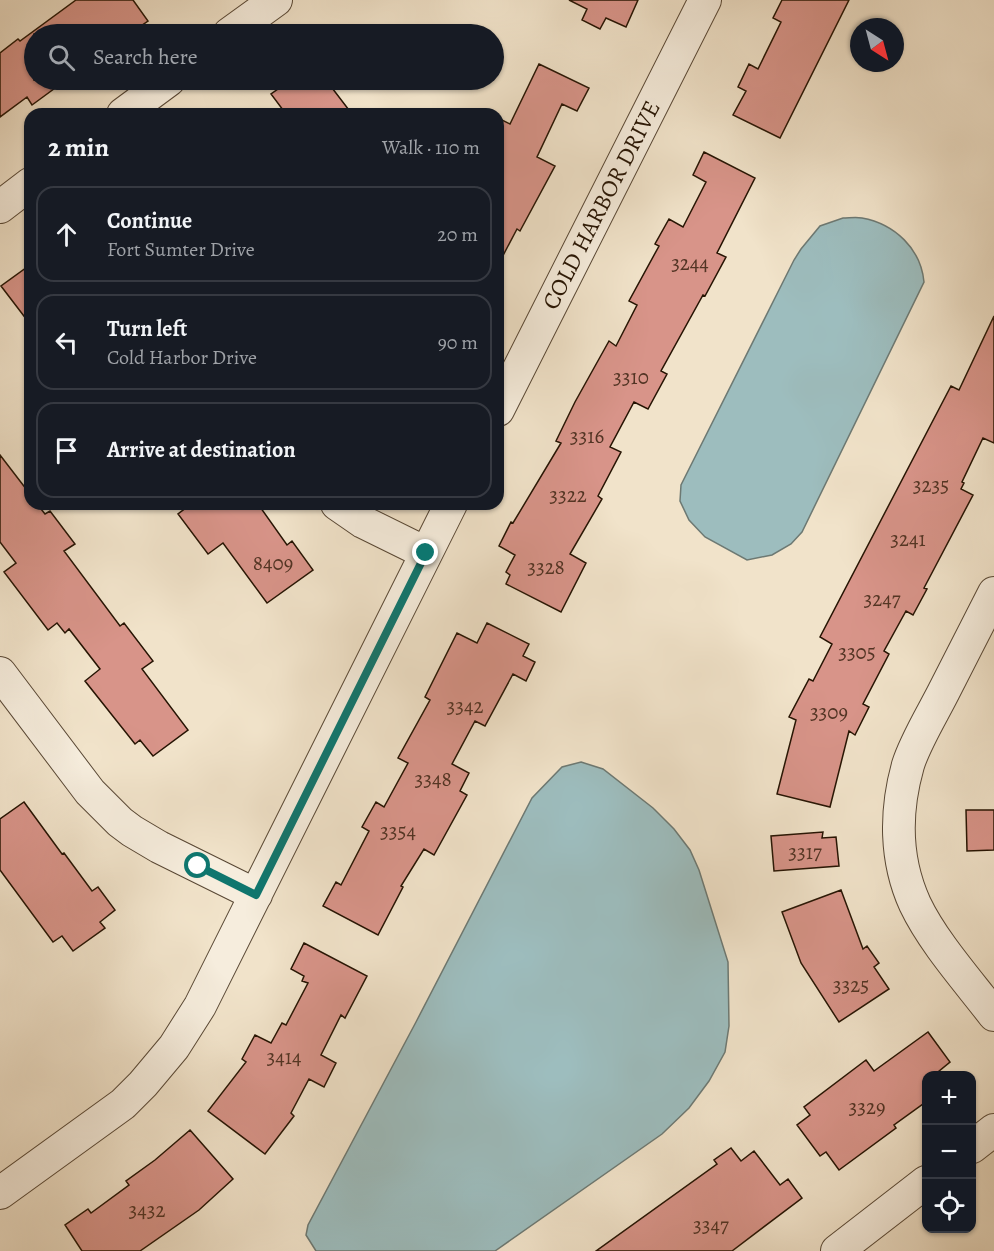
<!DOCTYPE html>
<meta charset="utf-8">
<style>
:root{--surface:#171b24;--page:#242831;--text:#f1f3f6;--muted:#9ea1a6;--line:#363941}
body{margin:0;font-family:Alegreya,serif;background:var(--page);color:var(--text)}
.controls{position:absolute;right:18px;bottom:18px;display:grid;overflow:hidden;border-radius:12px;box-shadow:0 2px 4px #0004}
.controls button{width:54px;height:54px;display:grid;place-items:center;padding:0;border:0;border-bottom:2px solid var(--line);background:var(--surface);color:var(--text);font:30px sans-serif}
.compass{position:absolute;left:850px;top:18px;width:54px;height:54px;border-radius:50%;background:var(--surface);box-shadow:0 2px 4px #0004;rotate:144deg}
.stop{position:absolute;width:18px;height:18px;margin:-14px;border:4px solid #0f766e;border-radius:50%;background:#fff}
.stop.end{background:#0f766e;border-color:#fff;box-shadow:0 2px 6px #0008}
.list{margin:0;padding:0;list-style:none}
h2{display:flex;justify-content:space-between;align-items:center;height:78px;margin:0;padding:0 24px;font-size:26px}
h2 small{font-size:20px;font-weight:400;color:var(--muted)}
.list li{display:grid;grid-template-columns:39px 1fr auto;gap:18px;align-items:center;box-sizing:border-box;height:96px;margin:0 12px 12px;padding:0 12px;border:2px solid var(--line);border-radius:18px}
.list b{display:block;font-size:22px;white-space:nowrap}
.list p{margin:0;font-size:20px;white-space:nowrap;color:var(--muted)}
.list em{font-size:20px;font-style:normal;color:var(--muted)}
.icon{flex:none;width:33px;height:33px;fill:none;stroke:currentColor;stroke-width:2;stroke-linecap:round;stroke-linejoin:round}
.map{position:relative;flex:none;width:994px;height:1251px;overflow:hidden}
.search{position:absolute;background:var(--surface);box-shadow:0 2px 4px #0004;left:24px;top:24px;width:480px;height:66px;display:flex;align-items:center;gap:15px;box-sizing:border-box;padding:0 21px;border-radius:33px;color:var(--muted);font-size:22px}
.panel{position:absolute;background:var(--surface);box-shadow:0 2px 4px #0004;left:24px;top:108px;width:480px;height:402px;border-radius:18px}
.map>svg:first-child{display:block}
.water{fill:#9dbdbe;stroke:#6d7973;stroke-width:1.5}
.building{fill:#d89489;stroke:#261403;stroke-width:1.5}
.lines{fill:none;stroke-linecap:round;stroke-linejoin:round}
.minor-casing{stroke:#594835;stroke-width:34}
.minor{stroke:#f6eddd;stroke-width:32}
.route{stroke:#0f766e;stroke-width:8}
.labels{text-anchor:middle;stroke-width:5;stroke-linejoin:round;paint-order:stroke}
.number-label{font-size:21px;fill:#523424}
.street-label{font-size:24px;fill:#261403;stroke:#f6eddd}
</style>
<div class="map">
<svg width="994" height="1251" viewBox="0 0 994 1251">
<rect width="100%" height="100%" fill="#f1e3ca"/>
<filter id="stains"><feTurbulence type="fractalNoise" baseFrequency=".00333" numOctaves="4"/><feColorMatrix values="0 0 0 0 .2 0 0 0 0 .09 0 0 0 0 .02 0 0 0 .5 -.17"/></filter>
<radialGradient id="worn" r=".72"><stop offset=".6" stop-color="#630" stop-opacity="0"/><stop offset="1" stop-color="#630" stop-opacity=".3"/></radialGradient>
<path class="water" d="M 843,218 C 849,218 856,217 862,218 C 895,224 921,249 924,282 L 802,532 L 791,544 L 772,555 L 747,560 L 705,537 L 689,520 L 680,501 L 681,485 L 794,260 L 801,249 L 820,226 Z
M 581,762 L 603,769 L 653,808 L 674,829 L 690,850 L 699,870 L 728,962 L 729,1026 L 725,1052 L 709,1081 L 689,1108 L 662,1134 L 495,1251 L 316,1251 L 306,1235 L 308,1225 L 416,1022 L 532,798 L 562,767 Z"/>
<path class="building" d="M 76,0 L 133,0 L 148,21 L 129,34 L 34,34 L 34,80 L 66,80 L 32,105 L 27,97 L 0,117 L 0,53 L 18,39 L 20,41 Z
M 569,0 L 638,0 L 626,27 L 606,18 L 600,29 L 582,20 L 587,9 Z
M 782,0 L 849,0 L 780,138 L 733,115 L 746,91 L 738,87 L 749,64 L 758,69 L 781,22 L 773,18 Z
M 539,64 L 589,88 L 577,111 L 562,104 L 537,157 L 555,166 L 520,231 L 517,229 L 498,265 L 498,118 L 510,124 Z
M 291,80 L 326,80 L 352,114 L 286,114 L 271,94 Z
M 704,152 L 755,178 L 717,253 L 726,257 L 705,296 L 703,295 L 661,371 L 667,374 L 648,409 L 634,402 L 610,447 L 621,452 L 598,496 L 602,499 L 570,554 L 586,563 L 561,612 L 506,584 L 510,575 L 506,572 L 515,555 L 499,546 L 511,522 L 513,523 L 561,443 L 556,441 L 575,402 L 609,341 L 616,346 L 637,305 L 629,301 L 659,246 L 655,244 L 669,219 L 683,227 L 706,182 L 693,175 Z
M 30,265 L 30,324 L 1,286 Z
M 994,316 L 994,443 L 983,438 L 962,482 L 964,483 L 961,489 L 973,495 L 924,588 L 927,589 L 913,615 L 906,611 L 884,651 L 889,654 L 863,704 L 869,707 L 855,735 L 849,731 L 830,807 L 777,794 L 796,720 L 789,717 L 809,679 L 813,681 L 832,644 L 820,637 L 951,386 L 959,390 Z
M 0,455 L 30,494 L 30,504 L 37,504 L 45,514 L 50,511 L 75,544 L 64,551 L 120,626 L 124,623 L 153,661 L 142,669 L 188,730 L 153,756 L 140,740 L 135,744 L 85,681 L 100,669 L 69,629 L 65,633 L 57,623 L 48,630 L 4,572 L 16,563 L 0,542 Z
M 191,504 L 258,504 L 287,545 L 292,541 L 313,570 L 267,603 L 223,543 L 208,554 L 178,514 Z
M 487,623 L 529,644 L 523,656 L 535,662 L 526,681 L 513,674 L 485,726 L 475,721 L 452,764 L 469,773 L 460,791 L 467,795 L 434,855 L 424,849 L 401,886 L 403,887 L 378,935 L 323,906 L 336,882 L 341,885 L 369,831 L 362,827 L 376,802 L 384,807 L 408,763 L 398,758 L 430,700 L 425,697 L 457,633 L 477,643 Z
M 24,802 L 62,854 L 64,853 L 92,891 L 98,887 L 115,910 L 100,922 L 105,928 L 73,951 L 62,936 L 53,942 L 0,870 L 0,819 Z
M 966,810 L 994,810 L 994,850 L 967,851 Z
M 823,832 L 822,838 L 836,837 L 839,866 L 774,871 L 771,836 Z
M 841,890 L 863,949 L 867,946 L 879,963 L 874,967 L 889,989 L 839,1022 L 801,963 L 782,912 Z
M 304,943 L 367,976 L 345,1018 L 341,1015 L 321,1055 L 336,1063 L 324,1087 L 309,1079 L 291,1113 L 294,1116 L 265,1154 L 208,1111 L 246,1062 L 242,1059 L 255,1035 L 271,1043 L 282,1023 L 286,1025 L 308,983 L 302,981 L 304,976 L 291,969 Z
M 928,1032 L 950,1062 L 933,1076 L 927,1076 L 927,1101 L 894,1125 L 896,1128 L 839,1170 L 826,1152 L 820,1156 L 797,1125 L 810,1115 L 804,1107 L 866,1060 L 874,1071 Z
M 190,1130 L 233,1179 L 199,1210 L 140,1251 L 82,1251 L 65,1225 L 88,1209 L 91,1213 L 129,1185 L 126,1181 L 155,1160 Z
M 731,1148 L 741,1161 L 754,1151 L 780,1185 L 788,1179 L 802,1198 L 732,1251 L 596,1251 L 717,1164 L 714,1160 Z"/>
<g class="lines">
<g class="minor-casing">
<path id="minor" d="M 229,34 L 276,0
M 123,114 L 169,80
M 0,207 L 30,184
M 498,410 L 705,0
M 337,504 L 363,522 L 426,553
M 994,593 C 977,626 961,658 944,691 C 933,713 915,742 908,765 C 895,811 895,860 915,904 C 933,942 968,981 994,1015
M 0,673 L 90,792 L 120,822 L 132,831 L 159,847 L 256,895
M 972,1147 L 994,1130
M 0,1193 L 123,1104 L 143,1084 L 174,1047 L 200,1006 L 451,504
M 837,1251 L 926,1182"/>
</g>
<use href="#minor" class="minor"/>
</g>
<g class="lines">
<path class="route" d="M 198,866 L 256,895 L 426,553"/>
</g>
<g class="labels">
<g class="number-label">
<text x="690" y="270">3244</text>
<text x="631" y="384">3310</text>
<text x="587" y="443">3316</text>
<text x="931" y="492">3235</text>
<text x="568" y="502">3322</text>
<text x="908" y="546">3241</text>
<text x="273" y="570">8409</text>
<text x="546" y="574">3328</text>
<text x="882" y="606">3247</text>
<text x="857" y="659">3305</text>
<text x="465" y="713">3342</text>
<text x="829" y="719">3309</text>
<text x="433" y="786">3348</text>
<text x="398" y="838">3354</text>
<text x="805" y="859">3317</text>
<text x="851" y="992">3325</text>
<text x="284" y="1064">3414</text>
<text x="867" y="1114">3329</text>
<text x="147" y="1217">3432</text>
<text x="711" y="1232">3347</text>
</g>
<g class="street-label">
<text transform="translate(601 205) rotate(-63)" y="8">COLD HARBOR DRIVE</text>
</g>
</g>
<rect width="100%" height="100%" filter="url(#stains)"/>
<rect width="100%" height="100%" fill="url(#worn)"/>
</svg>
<div class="controls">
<button>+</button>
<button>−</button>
<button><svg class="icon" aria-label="locate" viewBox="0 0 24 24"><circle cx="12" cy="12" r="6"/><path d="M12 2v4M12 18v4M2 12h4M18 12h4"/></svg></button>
</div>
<svg class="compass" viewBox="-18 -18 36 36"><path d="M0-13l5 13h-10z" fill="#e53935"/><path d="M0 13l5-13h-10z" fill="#9ea1a6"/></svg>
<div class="stop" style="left:198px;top:866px"></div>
<div class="stop end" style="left:426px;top:553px"></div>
<div class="search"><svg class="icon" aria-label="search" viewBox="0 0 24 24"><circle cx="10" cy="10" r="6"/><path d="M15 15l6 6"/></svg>Search here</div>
<section class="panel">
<h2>2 min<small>Walk · 110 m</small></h2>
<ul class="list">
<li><svg class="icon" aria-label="ahead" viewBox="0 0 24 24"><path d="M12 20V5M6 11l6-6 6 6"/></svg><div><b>Continue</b><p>Fort Sumter Drive</p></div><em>20 m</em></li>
<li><svg class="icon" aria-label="left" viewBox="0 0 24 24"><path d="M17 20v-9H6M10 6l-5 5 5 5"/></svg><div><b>Turn left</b><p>Cold Harbor Drive</p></div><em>90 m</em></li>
<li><svg class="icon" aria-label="arrive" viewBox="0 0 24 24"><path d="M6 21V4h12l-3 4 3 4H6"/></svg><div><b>Arrive at destination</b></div></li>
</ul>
</section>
</div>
